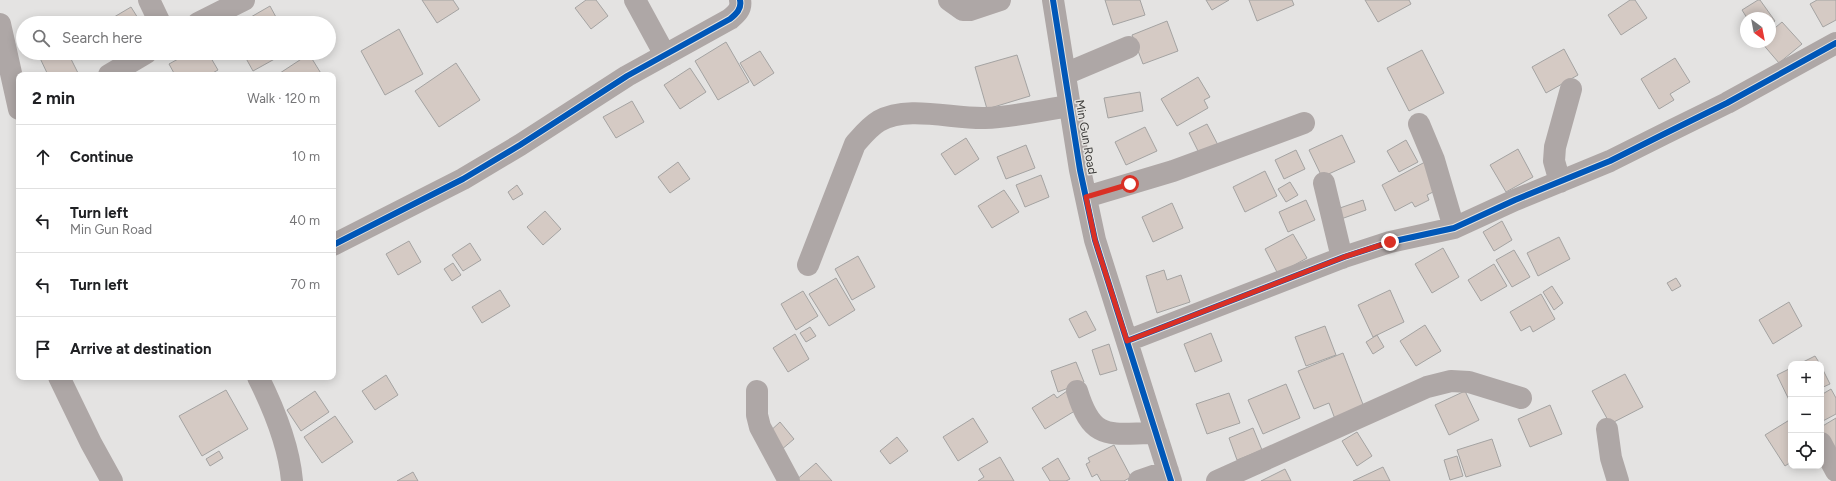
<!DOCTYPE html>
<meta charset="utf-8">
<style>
:root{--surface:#fff;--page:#f6f6f6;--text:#202124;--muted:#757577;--line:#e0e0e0}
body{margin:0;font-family:Figtree,sans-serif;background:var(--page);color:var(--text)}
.controls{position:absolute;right:12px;bottom:12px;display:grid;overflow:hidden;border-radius:8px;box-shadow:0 2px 10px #0003}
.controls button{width:36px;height:36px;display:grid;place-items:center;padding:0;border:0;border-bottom:1px solid var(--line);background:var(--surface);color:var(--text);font:20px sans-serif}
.compass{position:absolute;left:1740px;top:12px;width:36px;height:36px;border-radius:50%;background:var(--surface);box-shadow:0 2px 10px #0003;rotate:148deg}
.stop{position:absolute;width:12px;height:12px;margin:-9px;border:3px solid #d93025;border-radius:50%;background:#fff}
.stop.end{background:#d93025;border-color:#fff;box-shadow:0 1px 4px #0008}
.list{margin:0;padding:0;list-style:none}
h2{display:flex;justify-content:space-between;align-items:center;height:52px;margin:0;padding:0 16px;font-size:17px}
h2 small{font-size:13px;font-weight:400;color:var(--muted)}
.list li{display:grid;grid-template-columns:26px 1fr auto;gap:12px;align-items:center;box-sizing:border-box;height:64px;padding:0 16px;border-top:1px solid var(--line)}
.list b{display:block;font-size:15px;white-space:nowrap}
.list p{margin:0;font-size:13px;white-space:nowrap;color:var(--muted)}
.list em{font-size:13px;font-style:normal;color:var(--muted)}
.icon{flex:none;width:22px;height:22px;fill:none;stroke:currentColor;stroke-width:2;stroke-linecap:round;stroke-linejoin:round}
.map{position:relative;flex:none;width:1836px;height:481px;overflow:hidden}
.search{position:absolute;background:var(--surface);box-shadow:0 2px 10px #0003;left:16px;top:16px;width:320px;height:44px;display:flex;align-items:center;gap:10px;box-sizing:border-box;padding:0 14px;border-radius:22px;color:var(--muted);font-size:15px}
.panel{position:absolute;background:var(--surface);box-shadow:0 2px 10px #0003;left:16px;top:72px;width:320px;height:308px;border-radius:8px}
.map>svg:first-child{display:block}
.building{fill:#d5cac4;stroke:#a4a3a2}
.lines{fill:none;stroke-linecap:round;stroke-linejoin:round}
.minor{stroke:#aea7a6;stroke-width:22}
.cycleway-casing{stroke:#e5e4e1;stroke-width:8}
.cycleway{stroke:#0057b8;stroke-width:6}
.route{stroke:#d93025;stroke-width:5}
.labels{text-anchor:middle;stroke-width:3;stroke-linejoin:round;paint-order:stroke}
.street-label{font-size:12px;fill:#3c3b3a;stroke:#e5e4e1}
</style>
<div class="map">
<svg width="1836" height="481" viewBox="0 0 1836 481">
<rect width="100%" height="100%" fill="#e4e3e2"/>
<path class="building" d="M 422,0 L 453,0 L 459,9 L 437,23 Z
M 586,0 L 596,0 L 608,16 L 591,29 L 575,8 Z
M 1105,0 L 1140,0 L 1145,15 L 1113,25 Z
M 1206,0 L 1229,0 L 1212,10 Z
M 1249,0 L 1292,0 L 1294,5 L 1257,21 Z
M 1365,0 L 1409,0 L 1411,4 L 1378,22 Z
M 1630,0 L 1635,0 L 1647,18 L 1621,35 L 1608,15 Z
M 1758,0 L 1760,0 L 1775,21 L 1770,25 L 1770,18 L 1747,18 L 1742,10 Z
M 1817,0 L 1836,0 L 1836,20 L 1823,27 L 1810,4 Z
M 270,6 L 277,19 L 271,23 L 245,23 L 244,21 Z
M 131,7 L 141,23 L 104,23 Z
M 1167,21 L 1178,51 L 1143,64 L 1132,35 Z
M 1782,22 L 1802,44 L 1779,63 L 1761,42 L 1770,42 L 1770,32 Z
M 399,29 L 423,74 L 385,95 L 361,51 Z
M 726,42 L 749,82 L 718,100 L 695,61 Z
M 1564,49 L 1578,75 L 1546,93 L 1532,67 Z
M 1422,50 L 1444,93 L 1409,111 L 1387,68 Z
M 760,51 L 774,73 L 754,86 L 740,63 Z
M 44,53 L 68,53 L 78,73 L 75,75 L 48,75 L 39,56 Z
M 189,53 L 208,53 L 218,70 L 209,75 L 175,75 L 169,64 Z
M 243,53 L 279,53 L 280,56 L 253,71 Z
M 309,54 L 322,75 L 277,75 Z
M 1017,55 L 1030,96 L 987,109 L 975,67 Z
M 1675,58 L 1690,82 L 1670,94 L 1674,100 L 1659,109 L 1641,79 Z
M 456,63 L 480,100 L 439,127 L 415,91 Z
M 690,68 L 706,92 L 680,109 L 664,85 Z
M 1198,77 L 1210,97 L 1204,100 L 1208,108 L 1177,126 L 1161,99 Z
M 1140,92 L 1143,111 L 1108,118 L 1104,98 Z
M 632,101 L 644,122 L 616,138 L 603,117 Z
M 1207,124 L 1218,145 L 1200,155 L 1189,133 Z
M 1145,127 L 1157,151 L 1126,165 L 1115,142 Z
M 1342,135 L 1355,162 L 1322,177 L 1309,150 Z
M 966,138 L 979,159 L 955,175 L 941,154 Z
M 1406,140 L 1418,162 L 1399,172 L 1387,151 Z
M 1026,145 L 1035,168 L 1006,179 L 997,157 Z
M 1518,149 L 1533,177 L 1506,192 L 1490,165 Z
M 1296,150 L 1305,169 L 1284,179 L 1275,160 Z
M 678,162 L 690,179 L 670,193 L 658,177 Z
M 1425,162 L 1439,189 L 1427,195 L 1429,200 L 1415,207 L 1412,202 L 1395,211 L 1382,185 Z
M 1265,171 L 1277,196 L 1245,212 L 1233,187 Z
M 1041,175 L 1049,197 L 1025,207 L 1016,185 Z
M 1290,182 L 1298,195 L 1286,202 L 1278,189 Z
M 517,185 L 523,194 L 513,200 L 508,192 Z
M 1004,190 L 1019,212 L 992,228 L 978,206 Z
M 1306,200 L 1315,220 L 1288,232 L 1279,212 Z
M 1363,200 L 1366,210 L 1341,219 L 1337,209 Z
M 1172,203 L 1183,228 L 1153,242 L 1142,217 Z
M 545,211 L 561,229 L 543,245 L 527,227 Z
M 1502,221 L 1512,240 L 1494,251 L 1483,232 Z
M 1293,234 L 1307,258 L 1278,274 L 1265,249 Z
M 1559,237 L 1570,259 L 1538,276 L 1527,253 Z
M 409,241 L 421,262 L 398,275 L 386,254 Z
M 470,243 L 481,260 L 463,271 L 452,255 Z
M 1443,248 L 1459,277 L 1432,293 L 1415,264 Z
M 1514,250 L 1530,277 L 1512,287 L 1496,260 Z
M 858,256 L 875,287 L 852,300 L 835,269 Z
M 453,263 L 461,275 L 452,281 L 444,269 Z
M 1494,264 L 1507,286 L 1481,301 L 1468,280 Z
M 1164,270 L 1167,280 L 1181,275 L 1190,302 L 1157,313 L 1146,276 Z
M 836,278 L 855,310 L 829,326 L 809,294 Z
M 1676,278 L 1681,286 L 1672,291 L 1667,283 Z
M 1552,286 L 1563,303 L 1554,310 L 1543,292 Z
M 500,290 L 510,306 L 482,323 L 472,307 Z
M 1390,290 L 1404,322 L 1373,337 L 1358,305 Z
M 803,291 L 818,316 L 796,330 L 781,304 Z
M 1541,294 L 1555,319 L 1533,332 L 1530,326 L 1521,331 L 1510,312 Z
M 1789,302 L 1802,326 L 1773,344 L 1759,320 Z
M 1086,311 L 1096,330 L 1079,338 L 1069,319 Z
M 1425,325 L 1441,351 L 1416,366 L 1400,341 Z
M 1325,326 L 1336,355 L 1306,366 L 1295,337 Z
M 810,327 L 816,336 L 806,342 L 800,333 Z
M 1211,333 L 1222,361 L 1195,372 L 1184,344 Z
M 795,334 L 809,359 L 788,372 L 773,348 Z
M 1377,335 L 1384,347 L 1373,354 L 1366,342 Z
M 1109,344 L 1117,370 L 1100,375 L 1092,350 Z
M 1343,353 L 1364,407 L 1335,419 L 1329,403 L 1314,409 L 1298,371 Z
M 1815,356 L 1820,364 L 1799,364 Z
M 1076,362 L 1084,382 L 1058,392 L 1051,371 Z
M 1821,366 L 1830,384 L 1821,388 Z
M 1791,368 L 1791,404 L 1777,375 Z
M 1625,374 L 1643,407 L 1610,424 L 1592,391 Z
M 386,375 L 398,395 L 375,410 L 362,391 Z
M 1286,384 L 1300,418 L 1263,434 L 1248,400 Z
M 1831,389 L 1836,398 L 1836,414 L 1821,422 L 1821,395 Z
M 226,390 L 248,429 L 202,456 L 179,416 Z
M 315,391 L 329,412 L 301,431 L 287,410 Z
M 1067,391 L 1078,409 L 1045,429 L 1032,408 L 1054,394 L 1057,398 Z
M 1465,391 L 1479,420 L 1449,435 L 1435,405 Z
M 1229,393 L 1240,423 L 1207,434 L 1196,404 Z
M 1550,405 L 1562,434 L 1530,447 L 1518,419 Z
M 335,416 L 353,442 L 322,463 L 304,437 Z
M 973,418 L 988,442 L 958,461 L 943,437 Z
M 1836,418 L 1836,458 L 1821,435 L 1821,427 Z
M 1791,419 L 1791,462 L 1785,466 L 1765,435 Z
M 780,422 L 794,439 L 781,450 L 767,434 Z
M 1253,428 L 1262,450 L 1237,460 L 1229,438 Z
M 1357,432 L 1372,456 L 1357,466 L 1342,441 Z
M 897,437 L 908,451 L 890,464 L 880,451 Z
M 1492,439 L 1501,466 L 1466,477 L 1457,450 Z
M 1114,445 L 1131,477 L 1124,481 L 1101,481 L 1097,474 L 1092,477 L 1086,464 L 1090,462 L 1088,458 Z
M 219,451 L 223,458 L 210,466 L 206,459 Z
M 1457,456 L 1463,476 L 1450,480 L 1444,460 Z
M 1000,457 L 1014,481 L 978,481 L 984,477 L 979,469 Z
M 1058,458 L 1070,479 L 1066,481 L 1050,481 L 1042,468 Z
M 816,463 L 832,481 L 795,481 Z
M 1383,467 L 1390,481 L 1353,481 Z
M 1285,469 L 1291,481 L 1261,481 Z
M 413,472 L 418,481 L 397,481 Z"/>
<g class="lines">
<path class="minor" d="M 149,0 L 160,23
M 635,0 L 665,55
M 949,0 L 963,10 L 970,10 L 1000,0
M 1053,0 L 1080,170 L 1095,240 L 1171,481
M 198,23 L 244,0
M 0,24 L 19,109
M 1065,74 L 1129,47
M 109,75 L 146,53
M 1419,124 L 1434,160 L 1454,228
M 1560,182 L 1554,161 L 1555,147 L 1571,89
M 1324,183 L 1342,258
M 1086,197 L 1173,171 L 1304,123
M 333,245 L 463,179 L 520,145 L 627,76 L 730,19 C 736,14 742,9 740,0
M 808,265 L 855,144 C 862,136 869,127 879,121 C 908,105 952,119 985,118 C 1013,117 1042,110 1070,106
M 1127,341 L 1344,257 L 1390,242 L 1454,228 L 1515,200 L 1610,161 L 1664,134 L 1727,103 L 1836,43
M 59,377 L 91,443 L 112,481
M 258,377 C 274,409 289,445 292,481
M 757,391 L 757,415 L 760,427 L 789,481
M 1077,391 C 1093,443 1110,433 1156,433
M 1607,429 L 1611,458 L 1618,481
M 1821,443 L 1836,471
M 1139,481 L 1168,471
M 1217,481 L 1427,387 L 1451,381 L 1469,382 L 1521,398"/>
<g class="cycleway-casing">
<path id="cycleway" d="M 1053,0 L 1080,170 L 1095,240 L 1171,481
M 333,245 L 463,179 L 520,145 L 627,76 L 730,19 C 736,14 742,9 740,0
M 1127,341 L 1344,257 L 1390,242 L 1454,228 L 1515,200 L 1610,161 L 1664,134 L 1727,103 L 1836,43"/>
</g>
<use href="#cycleway" class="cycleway"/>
</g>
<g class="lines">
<path class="route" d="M 1130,184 L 1086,197 L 1095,240 L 1127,341 L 1344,257 L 1390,242"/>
</g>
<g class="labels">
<g class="street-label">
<text transform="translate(1086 137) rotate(80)" y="4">Min Gun Road</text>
</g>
</g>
</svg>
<div class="controls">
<button>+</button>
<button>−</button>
<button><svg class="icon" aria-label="locate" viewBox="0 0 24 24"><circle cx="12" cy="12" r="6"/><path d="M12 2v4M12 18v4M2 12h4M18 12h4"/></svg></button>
</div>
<svg class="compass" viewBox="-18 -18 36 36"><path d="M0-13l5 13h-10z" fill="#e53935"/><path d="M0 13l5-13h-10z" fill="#757577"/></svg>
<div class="stop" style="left:1130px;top:184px"></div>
<div class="stop end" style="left:1390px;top:242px"></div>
<div class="search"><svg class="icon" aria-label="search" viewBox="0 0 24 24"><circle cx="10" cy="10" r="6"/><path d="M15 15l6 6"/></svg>Search here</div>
<section class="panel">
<h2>2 min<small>Walk · 120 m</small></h2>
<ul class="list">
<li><svg class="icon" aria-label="ahead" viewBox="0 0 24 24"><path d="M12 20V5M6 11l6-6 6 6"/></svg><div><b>Continue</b></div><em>10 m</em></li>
<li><svg class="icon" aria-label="left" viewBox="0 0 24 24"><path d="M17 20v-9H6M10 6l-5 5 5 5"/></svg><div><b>Turn left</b><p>Min Gun Road</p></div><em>40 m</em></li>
<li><svg class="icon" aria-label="left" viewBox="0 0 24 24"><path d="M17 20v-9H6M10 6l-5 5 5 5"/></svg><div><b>Turn left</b></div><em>70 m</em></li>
<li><svg class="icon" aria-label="arrive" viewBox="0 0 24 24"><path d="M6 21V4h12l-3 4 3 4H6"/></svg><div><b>Arrive at destination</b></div></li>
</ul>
</section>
</div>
